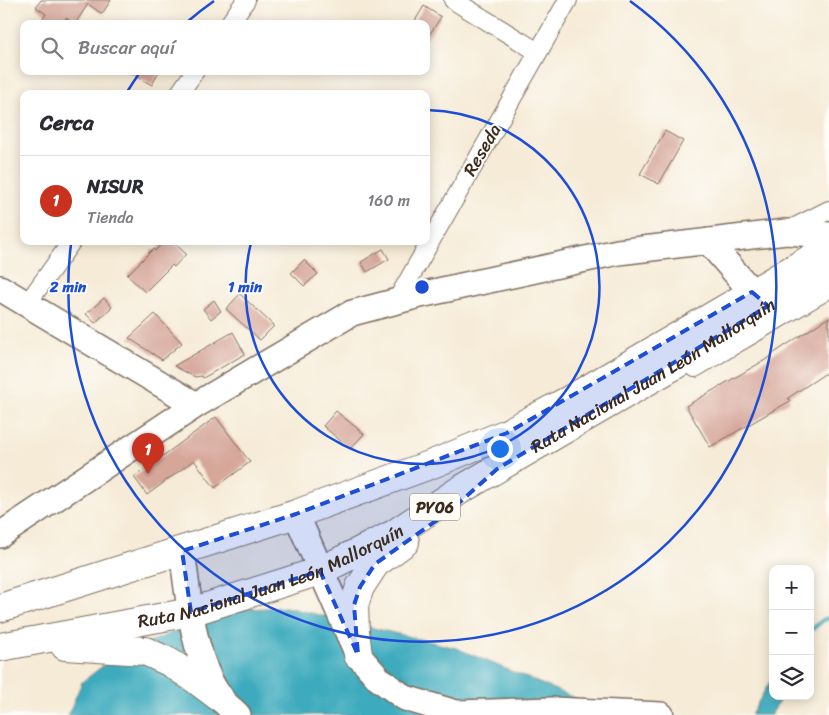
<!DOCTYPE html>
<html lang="es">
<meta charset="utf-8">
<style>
:root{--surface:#fff;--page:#f2f2f3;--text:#2b2b33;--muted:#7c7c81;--line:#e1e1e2;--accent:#c8321e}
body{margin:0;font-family:Sriracha,sans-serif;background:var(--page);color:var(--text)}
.controls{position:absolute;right:15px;bottom:15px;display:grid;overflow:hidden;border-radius:10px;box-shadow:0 2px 12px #0003}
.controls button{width:45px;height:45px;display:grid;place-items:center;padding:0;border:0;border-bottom:1px solid var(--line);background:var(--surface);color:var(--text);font:25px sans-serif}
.you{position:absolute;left:499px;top:448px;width:18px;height:18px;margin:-12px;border:4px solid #fff;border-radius:50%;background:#1a73e8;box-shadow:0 0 0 8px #1a73e833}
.badge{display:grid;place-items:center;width:32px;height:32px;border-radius:50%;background:var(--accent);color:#fff;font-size:16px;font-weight:700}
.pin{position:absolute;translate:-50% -41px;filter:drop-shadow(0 1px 2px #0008)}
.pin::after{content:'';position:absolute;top:26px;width:18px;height:15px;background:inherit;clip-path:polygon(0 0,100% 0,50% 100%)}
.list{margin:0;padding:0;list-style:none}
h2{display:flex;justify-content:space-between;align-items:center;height:65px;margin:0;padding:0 20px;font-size:21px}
h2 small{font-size:16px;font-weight:400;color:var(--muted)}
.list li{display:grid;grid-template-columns:32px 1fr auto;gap:15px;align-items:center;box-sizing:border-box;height:90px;padding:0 20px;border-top:1px solid var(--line)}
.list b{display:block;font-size:19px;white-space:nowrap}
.list p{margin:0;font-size:16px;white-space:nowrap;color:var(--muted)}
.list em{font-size:16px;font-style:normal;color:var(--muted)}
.icon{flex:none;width:28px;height:28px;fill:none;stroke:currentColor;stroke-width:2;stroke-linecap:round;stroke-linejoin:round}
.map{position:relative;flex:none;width:829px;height:715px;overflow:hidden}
.search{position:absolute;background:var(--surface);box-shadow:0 2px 12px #0003;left:20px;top:20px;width:410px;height:55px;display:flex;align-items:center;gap:12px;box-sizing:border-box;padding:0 18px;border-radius:10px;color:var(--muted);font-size:19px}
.panel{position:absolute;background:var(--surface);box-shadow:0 2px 12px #0003;left:20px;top:90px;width:410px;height:155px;border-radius:10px}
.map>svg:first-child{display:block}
.water{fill:#3eabbd;stroke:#3c6a6e}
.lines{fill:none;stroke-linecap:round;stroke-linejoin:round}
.stream{stroke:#3eabbd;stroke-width:4.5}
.building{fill:#d6a699}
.street-casing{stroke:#7c6e5f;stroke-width:20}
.secondary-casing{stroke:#7c6e5f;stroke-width:28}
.highway-casing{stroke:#7c6e5f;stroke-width:30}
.street{stroke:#fff;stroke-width:18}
.secondary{stroke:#fff;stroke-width:25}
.highway{stroke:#fff;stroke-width:28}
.marked{fill:#1d4ed8;fill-opacity:0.2;stroke:#1d4ed8;stroke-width:4;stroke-dasharray:10 6;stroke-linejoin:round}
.ring{fill:none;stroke:#1d4ed8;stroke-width:2.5}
.labels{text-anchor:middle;stroke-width:4;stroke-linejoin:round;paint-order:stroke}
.shield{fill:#fdfcf7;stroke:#75695f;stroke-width:1}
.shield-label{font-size:16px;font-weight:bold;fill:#3b2a1e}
.street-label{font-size:18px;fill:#3b2a1e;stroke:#fdfcf7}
.centre{fill:#1d4ed8;stroke:#fdfcf7;stroke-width:2.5}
.ring-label{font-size:15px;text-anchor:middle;font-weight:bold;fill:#1d4ed8;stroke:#fdfcf7;stroke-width:4;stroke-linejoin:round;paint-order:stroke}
</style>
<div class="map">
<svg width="829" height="715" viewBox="0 0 829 715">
<rect width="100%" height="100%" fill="#fdfcf7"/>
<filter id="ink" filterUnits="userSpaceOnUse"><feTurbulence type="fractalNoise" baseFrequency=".02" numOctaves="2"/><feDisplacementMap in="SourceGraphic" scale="10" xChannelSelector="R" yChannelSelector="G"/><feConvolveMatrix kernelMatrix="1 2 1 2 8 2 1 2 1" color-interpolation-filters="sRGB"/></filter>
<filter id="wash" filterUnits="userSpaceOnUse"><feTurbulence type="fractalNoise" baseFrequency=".0096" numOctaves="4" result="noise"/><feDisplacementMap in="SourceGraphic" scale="20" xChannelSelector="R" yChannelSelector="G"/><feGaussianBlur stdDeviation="1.12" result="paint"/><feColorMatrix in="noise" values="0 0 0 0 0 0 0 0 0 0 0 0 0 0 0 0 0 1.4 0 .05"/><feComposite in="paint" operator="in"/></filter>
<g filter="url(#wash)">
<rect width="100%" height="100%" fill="#f6ebd7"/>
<path class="water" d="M 286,607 L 456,648 L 615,715 L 68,715 L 82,682 L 104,665 L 139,647 L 215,614 L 247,609 Z
M 773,676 L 773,696 L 782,696 L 771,715 L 751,715 Z"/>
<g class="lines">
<path class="stream" d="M 810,631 L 823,620 L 829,618"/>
</g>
<g id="blocks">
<path class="building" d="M 41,0 L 111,0 L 102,14 L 88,4 L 75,24 L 66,18 L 63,24 L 39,24 L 46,14 L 36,7 Z
M 424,6 L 441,17 L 426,40 L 426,24 L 413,24 Z
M 127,71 L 159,71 L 152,85 Z
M 665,131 L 683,141 L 659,184 L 640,174 Z
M 164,241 L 172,241 L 186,254 L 174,267 L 172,265 L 145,292 L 127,275 L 153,249 L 155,251 Z
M 383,249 L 389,259 L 367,272 L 361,262 Z
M 304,260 L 318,274 L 304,286 L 291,273 Z
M 240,294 L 274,326 L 260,340 L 226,309 Z
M 104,298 L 112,307 L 95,323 L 86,314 Z
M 214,300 L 221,311 L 211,319 L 203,309 Z
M 155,314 L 182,343 L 162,360 L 129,338 Z
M 829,317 L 829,371 L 788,398 L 790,401 L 710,447 L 686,406 L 772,356 L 771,355 Z
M 233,332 L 245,354 L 203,378 L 202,376 L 195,377 L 174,366 Z
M 336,411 L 364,434 L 350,449 L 323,426 Z
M 216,417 L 250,462 L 215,488 L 194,460 L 147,495 L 134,477 Z"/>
</g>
</g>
<g filter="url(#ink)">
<use href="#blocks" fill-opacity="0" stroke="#7c6e5f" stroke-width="1"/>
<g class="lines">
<g class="street-casing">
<path id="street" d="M 453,0 L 538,52
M 229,24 L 246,0
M 179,94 L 195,71
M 787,231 L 829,210
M 397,300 L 568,0
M 27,304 L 72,241
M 695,368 L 829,289"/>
</g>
<g class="secondary-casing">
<path id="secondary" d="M 708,241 L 752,292 L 767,305
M 0,288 L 196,405
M 296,514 L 358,655 L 379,679 L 405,698 L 456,713 L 553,710 L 661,715
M 0,535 L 196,405 L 352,313 L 420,295 L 618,252 L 786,232 L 829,235
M 182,551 C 189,598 192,656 219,696 C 223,703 232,709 238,715"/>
</g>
<g class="highway-casing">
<g id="highway">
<path d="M 0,608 L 296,514 L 435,463 L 507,433 L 569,400 L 829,248"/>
<path d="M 65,646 L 145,651 L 169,662 L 195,679 L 219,697"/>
<path id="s1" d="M 0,647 L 191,612 L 320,571 L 394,534 L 460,490 L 689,357 L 829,267"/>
<path d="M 358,655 L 355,631 L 354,605 L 360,587 L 375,564 L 405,542"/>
</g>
</g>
<use href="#street" class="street"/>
<use href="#secondary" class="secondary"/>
<use href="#highway" class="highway"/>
</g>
</g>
<path class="marked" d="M 752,292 L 768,306 L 497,469 L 451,510 L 375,564 L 360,587 L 354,605 L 358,655 L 320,571 L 191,612 L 182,551 L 296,514 L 507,433 Z"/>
<g class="ring">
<path d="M427 110A177 177 0 1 1 251 243"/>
<path d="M127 92A354 354 0 0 1 141 71M187 22A354 354 0 0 1 214 1M630 1A354 354 0 1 1 71 244"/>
</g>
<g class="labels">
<rect class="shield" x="410" y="493.5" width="50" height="27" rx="4"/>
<g class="shield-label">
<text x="435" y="513">PY06</text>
</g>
<g class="street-label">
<text transform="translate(482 150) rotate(-60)" y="6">Reseda</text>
<text dy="6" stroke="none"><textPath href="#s1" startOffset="716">Ruta Nacional Juan León Mallorquín</textPath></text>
<text dy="6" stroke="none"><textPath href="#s1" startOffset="281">Ruta Nacional Juan León Mallorquín</textPath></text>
</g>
</g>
<circle cx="422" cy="287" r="8" class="centre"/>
<g class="ring-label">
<text x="68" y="292">2 min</text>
<text x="245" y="292">1 min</text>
</g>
</svg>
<div class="controls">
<button>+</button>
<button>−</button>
<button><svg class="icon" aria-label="layers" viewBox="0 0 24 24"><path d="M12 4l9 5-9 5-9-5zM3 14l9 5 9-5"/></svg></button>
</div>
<div class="you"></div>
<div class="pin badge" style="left:148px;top:474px">1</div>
<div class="search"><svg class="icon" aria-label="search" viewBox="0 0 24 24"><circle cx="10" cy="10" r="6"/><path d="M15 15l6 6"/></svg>Buscar aquí</div>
<section class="panel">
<h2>Cerca<small></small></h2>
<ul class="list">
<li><span class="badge">1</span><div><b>NISUR</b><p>Tienda</p></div><em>160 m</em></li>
</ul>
</section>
</div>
